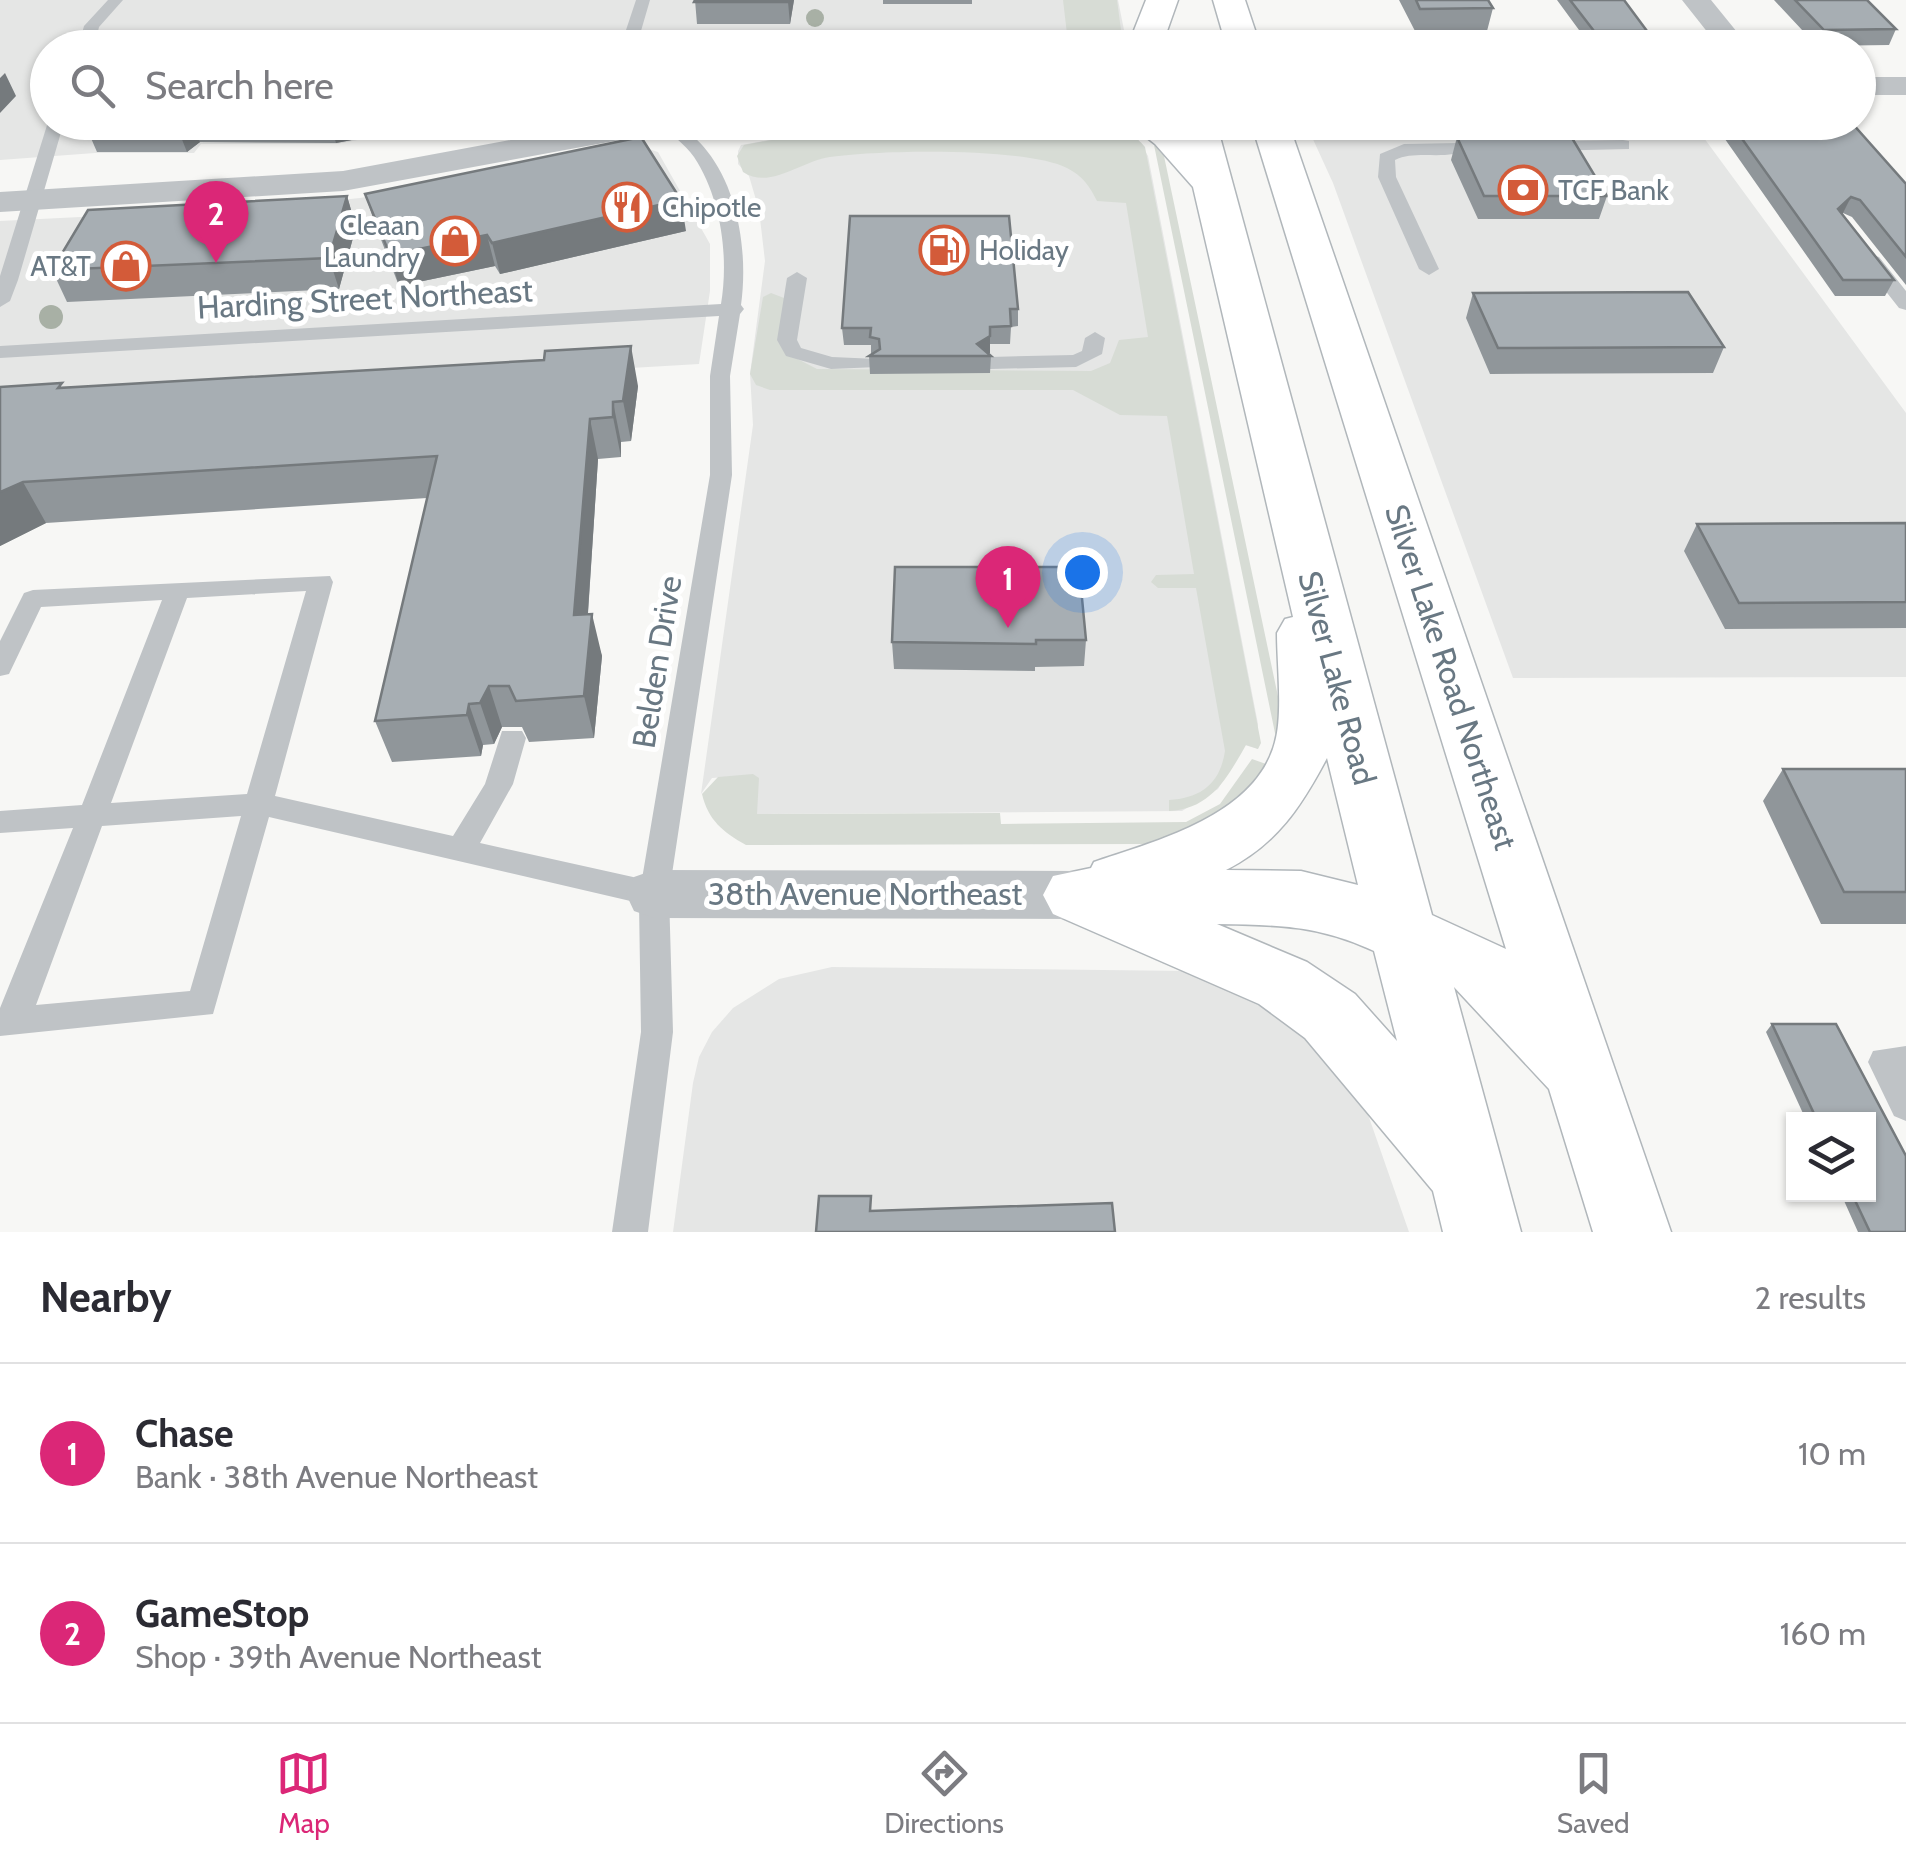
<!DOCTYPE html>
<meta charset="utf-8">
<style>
:root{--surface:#fff;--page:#f2f2f3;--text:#2b2b33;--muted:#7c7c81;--line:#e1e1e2;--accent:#db2777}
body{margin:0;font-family:Cabin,sans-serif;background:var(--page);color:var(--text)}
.controls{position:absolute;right:30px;bottom:30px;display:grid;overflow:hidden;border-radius:0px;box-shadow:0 2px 8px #0004}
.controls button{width:90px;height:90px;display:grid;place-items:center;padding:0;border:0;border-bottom:2px solid var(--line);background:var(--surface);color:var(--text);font:50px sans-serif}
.you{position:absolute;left:1082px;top:572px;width:35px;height:35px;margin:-25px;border:8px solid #fff;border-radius:50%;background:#1a73e8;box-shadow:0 0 0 15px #1a73e833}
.badge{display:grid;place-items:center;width:65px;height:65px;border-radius:50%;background:var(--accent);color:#fff;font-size:32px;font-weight:700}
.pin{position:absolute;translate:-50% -82px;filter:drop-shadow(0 2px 5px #0008)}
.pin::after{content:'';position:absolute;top:52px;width:35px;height:30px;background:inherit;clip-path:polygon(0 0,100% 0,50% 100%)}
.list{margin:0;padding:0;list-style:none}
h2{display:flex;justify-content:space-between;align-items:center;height:130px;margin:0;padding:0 40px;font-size:42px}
h2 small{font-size:32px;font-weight:400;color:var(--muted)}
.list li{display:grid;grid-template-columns:65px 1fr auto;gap:30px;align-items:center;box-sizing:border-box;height:180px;padding:0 40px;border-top:2px solid var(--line)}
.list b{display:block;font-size:38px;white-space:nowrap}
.list p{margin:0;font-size:32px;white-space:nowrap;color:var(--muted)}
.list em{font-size:32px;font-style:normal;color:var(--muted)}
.icon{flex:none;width:55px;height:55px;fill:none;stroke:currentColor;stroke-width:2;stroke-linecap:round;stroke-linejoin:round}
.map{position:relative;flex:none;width:1906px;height:1232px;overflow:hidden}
.search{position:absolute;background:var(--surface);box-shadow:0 2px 8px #0004;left:30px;right:30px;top:30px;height:110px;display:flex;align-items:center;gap:25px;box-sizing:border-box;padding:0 35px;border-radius:55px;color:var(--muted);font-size:38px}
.sheet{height:490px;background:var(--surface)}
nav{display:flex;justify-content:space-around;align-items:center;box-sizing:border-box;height:140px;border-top:2px solid var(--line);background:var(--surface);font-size:28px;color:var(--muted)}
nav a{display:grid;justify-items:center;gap:5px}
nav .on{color:var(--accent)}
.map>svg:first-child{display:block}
.built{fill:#e5e6e5}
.green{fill:#d7dcd5}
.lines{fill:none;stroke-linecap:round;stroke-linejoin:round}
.secondary-casing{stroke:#b1b7bb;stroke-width:3}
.lane{fill:#bfc3c6;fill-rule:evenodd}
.street{fill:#bfc3c6;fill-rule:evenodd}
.secondary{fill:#fff;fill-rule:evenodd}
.tree{fill:#a8b0a5}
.wall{fill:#90969a}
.shaded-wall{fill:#757a7d}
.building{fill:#a7aeb3;stroke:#757a7d;stroke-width:2.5}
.labels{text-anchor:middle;stroke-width:10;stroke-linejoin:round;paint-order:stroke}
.far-poi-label{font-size:28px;fill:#697883;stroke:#fff;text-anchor:start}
.street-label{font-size:32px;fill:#697883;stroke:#fff}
</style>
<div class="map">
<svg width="1906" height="1232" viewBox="0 0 1906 1232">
<rect width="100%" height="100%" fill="#f7f7f5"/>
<path class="built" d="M 0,0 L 1118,0 L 1126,40 L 1122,48 L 48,48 L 48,122 L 451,123 L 336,144 L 201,144 L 194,153 L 95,153 L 0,160 Z
M 960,122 L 1101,123 L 1138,139 L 1148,156 L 1258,724 L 1258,749 L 1245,745 L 1218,789 L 1182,811 L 755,814 L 752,775 L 712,778 L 701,794 L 753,425 L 750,374 L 765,261 L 759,210 L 749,176 L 738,164 L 738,151 L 741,145 L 832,129 Z
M 1693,123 L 1906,413 L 1906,677 L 1513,678 L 1333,183 L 1306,124 Z
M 636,145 L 658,152 L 710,244 L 710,291 L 699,364 L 0,405 L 0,221 L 261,208 L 360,198 Z
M 832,967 L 1189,971 L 1283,1012 L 1364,1103 L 1409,1232 L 673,1232 L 693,1083 L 699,1057 L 712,1032 L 733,1008 L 779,979 Z"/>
<path class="green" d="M 1063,0 L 1117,0 L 1123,45 L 1121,48 L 872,47 L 1042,47 L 1042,35 L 1067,34 Z
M 968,123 C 1013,123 1116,109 1145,147 L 1261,743 L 1258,749 L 1246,745 C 1227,778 1211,809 1169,811 L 1169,800 C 1201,798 1220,784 1225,751 L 1196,588 L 1158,588 L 1151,582 L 1156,575 L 1194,574 L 1167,416 L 1120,415 L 1073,390 L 770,390 L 756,385 L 750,374 L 763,297 L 771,293 L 784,298 L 784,352 L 817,369 L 1091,371 L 1110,363 L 1119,340 L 1148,337 L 1126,203 L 1097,201 C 1090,187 1083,176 1067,168 C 1024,147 880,150 830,157 C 801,161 770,190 743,172 L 737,156 L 744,145 L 832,129 Z
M 1154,145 L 1164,156 L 1280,706 L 1276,738 Z
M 1252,759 L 1266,764 L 1245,796 L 1213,821 L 1149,844 L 746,845 C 723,832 708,820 702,794 L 718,777 L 753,774 L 759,778 L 757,814 L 1000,813 L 1001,824 L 1186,822 L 1220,804 Z"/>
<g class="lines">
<g class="secondary-casing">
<path id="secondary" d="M 1146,0 L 1178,0 L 1161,48 L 1127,48 Z
M 1213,0 L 1245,0 L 1261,48 L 1227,48 Z
M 1127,122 L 1172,122 L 1180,127 L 1179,122 L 1216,122 L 1432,915 L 1506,949 L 1251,122 L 1288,122 L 1671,1232 L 1593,1232 L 1549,1089 L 1454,987 L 1521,1232 L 1443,1232 L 1433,1191 L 1305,1038 L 1259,1004 L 1053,914 L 1043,895 L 1053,876 L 1091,868 L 1094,862 C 1155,841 1256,816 1275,742 C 1283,714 1277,664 1277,633 L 1285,619 L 1293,617 L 1193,187 L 1155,144 ZM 1327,758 L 1358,885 L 1301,871 L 1226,870 C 1277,844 1301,807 1327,758 ZM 1217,924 C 1278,925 1318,925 1374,951 L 1397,1041 L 1355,994 L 1307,962 Z"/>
</g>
<path class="lane" d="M 108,0 L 123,0 L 99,27 L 94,48 L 78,48 L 84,26 Z
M 636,0 L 650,0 L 636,48 L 620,48 Z
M 48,122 L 64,122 L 18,280 L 10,301 L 0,307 L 0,276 Z
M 660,122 L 678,122 C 688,132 699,140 707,151 C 739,191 748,255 741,305 L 744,309 L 740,314 L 730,376 L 732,475 L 669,894 L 673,1032 L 648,1232 L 612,1232 L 641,1032 L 639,903 L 269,817 L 213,1014 L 0,1036 L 0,1008 L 73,828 L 0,833 L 0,811 L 82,805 L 162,600 L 41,607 L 9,674 L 0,676 L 0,641 L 24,593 L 33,590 L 330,576 L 333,582 L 275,796 L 453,836 L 485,784 L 502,731 L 522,731 L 526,738 L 513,784 L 480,843 L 642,879 L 710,475 L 710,376 L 719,316 L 0,358 L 0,346 L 721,304 C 729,256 721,198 694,157 C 685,144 670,134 660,122 ZM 306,591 L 247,794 L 111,803 L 187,598 ZM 241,816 L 190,991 L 36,1005 L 102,826 Z
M 1623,140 L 1629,141 L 1629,149 L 1543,151 L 1534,146 L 1543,141 Z
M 1404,144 L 1459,143 L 1468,148 C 1449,162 1417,149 1395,160 L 1396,177 L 1439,269 L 1429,275 L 1419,269 L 1378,177 L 1380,154 Z
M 1872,255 L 1879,257 L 1906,291 L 1906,310 L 1899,308 L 1862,261 Z
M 797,272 L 807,278 L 797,340 L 801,348 L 832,357 L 877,359 L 877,367 L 831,369 L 786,356 L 777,340 L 787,278 Z
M 1095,332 L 1105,338 L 1102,354 L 1076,367 L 990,369 L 980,363 L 990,357 L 1073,355 L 1082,351 L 1085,338 Z
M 1906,1046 L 1906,1121 L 1894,1116 L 1868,1062 L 1873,1051 Z"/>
<path class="street" d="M 1682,0 L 1711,0 L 1750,48 L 1720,48 Z
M 1858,77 L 1906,77 L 1906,95 L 1858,95 Z
M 608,122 L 679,122 L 663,132 L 343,191 L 0,212 L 0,192 L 343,171 Z
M 654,870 L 1076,871 L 1096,878 L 1104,895 L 1096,912 L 1076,919 L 654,918 L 634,911 L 626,894 L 634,877 Z"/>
<use href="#secondary" class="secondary"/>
</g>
<g class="tree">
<circle cx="815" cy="18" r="9"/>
<circle cx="51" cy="317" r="12"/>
</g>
<path class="wall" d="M 695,0 L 794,0 L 790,24 L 697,24 Z
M 883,0 L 972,0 L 972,4 L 883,4 Z
M 1399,0 L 1488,0 L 1493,8 L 1487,31 L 1415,31 Z
M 1557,0 L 1624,0 L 1647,31 L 1642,45 L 1590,45 Z
M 1774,0 L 1867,0 L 1896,29 L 1889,45 L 1817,46 Z
M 84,122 L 446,122 L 336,143 L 200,142 L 187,152 L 97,152 Z
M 1723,122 L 1851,122 L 1906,184 L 1906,285 L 1852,217 L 1843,213 L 1842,214 L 1894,280 L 1885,296 L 1835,296 L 1720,132 Z
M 1457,137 L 1607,196 L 1599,219 L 1478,219 L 1451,160 Z
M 365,194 L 686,231 L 500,274 L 495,266 L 399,286 L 375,224 Z
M 347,196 L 356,227 L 339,289 L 67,302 L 52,270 Z
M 1473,293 L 1724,347 L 1713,373 L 1490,374 L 1466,318 Z
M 1018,309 L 1018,326 L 1011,327 L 1010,344 L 990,344 L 989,354 L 991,356 L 990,373 L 870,374 L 869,356 L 871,355 L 871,345 L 844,345 L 842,328 Z
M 638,386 L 631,441 L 621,442 L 621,457 L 598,459 L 588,614 L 602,656 L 594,738 L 529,742 L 522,727 L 502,727 L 494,744 L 483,745 L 481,756 L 392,762 L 375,721 L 427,498 L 46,523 L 0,546 L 0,387 Z
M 1906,523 L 1906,628 L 1725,629 L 1684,551 L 1697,524 Z
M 1086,640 L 1084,666 L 1035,667 L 1035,671 L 894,669 L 892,642 Z
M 1783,769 L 1906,769 L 1906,924 L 1821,924 L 1763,801 Z
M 1772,1024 L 1836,1024 L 1906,1156 L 1906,1232 L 1858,1232 L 1841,1194 L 1868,1194 L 1868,1120 L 1806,1120 L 1766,1032 Z"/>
<path class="shaded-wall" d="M 789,0 L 794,0 L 790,24 L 788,2 Z
M 5,73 L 16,96 L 0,113 L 0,78 Z
M 175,122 L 192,122 L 200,142 L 187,152 Z
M 330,122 L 446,122 L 336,143 Z
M 347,196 L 356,227 L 339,289 L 329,258 Z
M 1851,197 L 1843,213 L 1830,225 L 1838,209 Z
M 681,200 L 686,231 L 500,274 L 492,243 Z
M 487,235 L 495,266 L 399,286 L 390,255 Z
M 990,336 L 990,353 L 986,356 L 977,344 Z
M 631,346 L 638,386 L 631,441 L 623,401 Z
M 613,402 L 621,442 L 621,457 L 613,417 Z
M 590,419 L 598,459 L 585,656 L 574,615 Z
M 23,482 L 46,523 L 0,546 L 0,492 Z
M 592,614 L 602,656 L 594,738 L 584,696 Z
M 489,686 L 502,727 L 494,744 L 480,703 Z
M 469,704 L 483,745 L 481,756 L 467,715 Z"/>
<path class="building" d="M 695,0 L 789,0 L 788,2 L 694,2 Z
M 1416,0 L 1488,0 L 1493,8 L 1420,9 Z
M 1570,0 L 1624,0 L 1647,31 L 1594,31 Z
M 1795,0 L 1867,0 L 1896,29 L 1824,30 Z
M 1730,122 L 1851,122 L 1906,184 L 1906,257 L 1860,200 L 1851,197 L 1838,209 L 1894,280 L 1843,280 Z
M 641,137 L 681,200 L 492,243 L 487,235 L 390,255 L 365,194 Z
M 1457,137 L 1572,138 L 1607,196 L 1484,196 Z
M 347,196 L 329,258 L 52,270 L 88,210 Z
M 850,216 L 1009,216 L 1018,309 L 1010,309 L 1011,326 L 990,327 L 990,336 L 977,344 L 991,356 L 869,356 L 880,349 L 879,339 L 870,337 L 871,328 L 842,328 Z
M 1688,292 L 1724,347 L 1498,348 L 1473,293 Z
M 631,346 L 623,401 L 613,402 L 613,417 L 590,419 L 574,615 L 592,614 L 584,696 L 516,701 L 509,686 L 489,686 L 480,703 L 469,704 L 467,715 L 375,721 L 437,456 L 23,482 L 0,492 L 0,387 L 62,383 L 58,388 L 544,360 L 545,351 Z
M 1906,523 L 1906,602 L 1739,603 L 1697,524 Z
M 895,567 L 1079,567 L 1086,640 L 1036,640 L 1036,644 L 892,642 Z
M 1783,769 L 1906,769 L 1906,892 L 1844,892 Z
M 1772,1024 L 1836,1024 L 1906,1156 L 1906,1232 L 1870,1232 L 1852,1194 L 1868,1194 L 1868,1120 L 1817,1120 Z
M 819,1196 L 871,1196 L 870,1211 L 1112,1203 L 1115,1232 L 816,1232 Z"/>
<defs>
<g id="bank-ring" transform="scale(2.5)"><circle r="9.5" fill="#fff" stroke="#d35b39" stroke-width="1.5"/><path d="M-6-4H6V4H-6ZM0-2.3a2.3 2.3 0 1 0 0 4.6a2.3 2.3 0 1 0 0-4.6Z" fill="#d35b39"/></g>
<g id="restaurant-ring" transform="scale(2.5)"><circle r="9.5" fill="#fff" stroke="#d35b39" stroke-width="1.5"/><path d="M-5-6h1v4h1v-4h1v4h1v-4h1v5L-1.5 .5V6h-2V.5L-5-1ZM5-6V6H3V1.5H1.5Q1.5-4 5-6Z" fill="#d35b39"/></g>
<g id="shop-ring" transform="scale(2.5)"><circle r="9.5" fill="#fff" stroke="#d35b39" stroke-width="1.5"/><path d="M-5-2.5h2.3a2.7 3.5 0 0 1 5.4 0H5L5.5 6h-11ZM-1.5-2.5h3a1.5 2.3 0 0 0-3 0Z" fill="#d35b39"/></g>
<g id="fuel-ring" transform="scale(2.5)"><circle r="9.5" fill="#fff" stroke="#d35b39" stroke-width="1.5"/><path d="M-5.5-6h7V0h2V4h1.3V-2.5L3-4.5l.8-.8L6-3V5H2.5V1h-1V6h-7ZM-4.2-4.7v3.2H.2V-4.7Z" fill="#d35b39"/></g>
</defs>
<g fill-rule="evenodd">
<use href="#bank-ring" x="1523" y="190"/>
<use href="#restaurant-ring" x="627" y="207"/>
<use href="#shop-ring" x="455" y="241"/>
<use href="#fuel-ring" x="944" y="250"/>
<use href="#shop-ring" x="126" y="266"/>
</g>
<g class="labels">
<g class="far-poi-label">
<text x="1558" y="200">TCF Bank</text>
<text x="662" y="217">Chipotle</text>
<text x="420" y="235" text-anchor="end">Cleaan<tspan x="420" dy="32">Laundry</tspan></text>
<text x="979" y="260">Holiday</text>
<text x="91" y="276" text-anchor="end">AT&amp;T</text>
</g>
<g class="street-label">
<text transform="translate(365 299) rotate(-3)" y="11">Harding Street Northeast</text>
<text transform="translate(657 662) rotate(-81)" y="11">Belden Drive</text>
<text transform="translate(1451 677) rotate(72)" y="11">Silver Lake Road Northeast</text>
<text transform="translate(1337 678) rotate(75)" y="11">Silver Lake Road</text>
<text x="865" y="905">38th Avenue Northeast</text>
</g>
</g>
</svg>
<div class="controls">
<button><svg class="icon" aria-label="layers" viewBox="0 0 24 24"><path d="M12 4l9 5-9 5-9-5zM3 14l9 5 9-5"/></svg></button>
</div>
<div class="you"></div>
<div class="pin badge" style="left:1008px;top:628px">1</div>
<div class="pin badge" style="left:216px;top:263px">2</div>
<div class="search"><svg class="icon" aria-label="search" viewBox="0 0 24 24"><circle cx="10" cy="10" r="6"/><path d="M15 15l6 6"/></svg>Search here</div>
</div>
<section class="sheet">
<h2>Nearby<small>2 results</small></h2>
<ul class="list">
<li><span class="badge">1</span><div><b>Chase</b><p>Bank · 38th Avenue Northeast</p></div><em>10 m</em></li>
<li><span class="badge">2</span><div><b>GameStop</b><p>Shop · 39th Avenue Northeast</p></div><em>160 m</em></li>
</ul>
</section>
<nav>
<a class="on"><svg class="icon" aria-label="map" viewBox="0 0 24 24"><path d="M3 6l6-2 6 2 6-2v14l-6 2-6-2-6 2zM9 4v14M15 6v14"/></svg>Map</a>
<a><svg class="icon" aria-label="directions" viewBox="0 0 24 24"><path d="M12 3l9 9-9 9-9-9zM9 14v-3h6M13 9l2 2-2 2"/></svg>Directions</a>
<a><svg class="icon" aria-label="saved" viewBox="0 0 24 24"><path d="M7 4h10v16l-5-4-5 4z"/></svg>Saved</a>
</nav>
